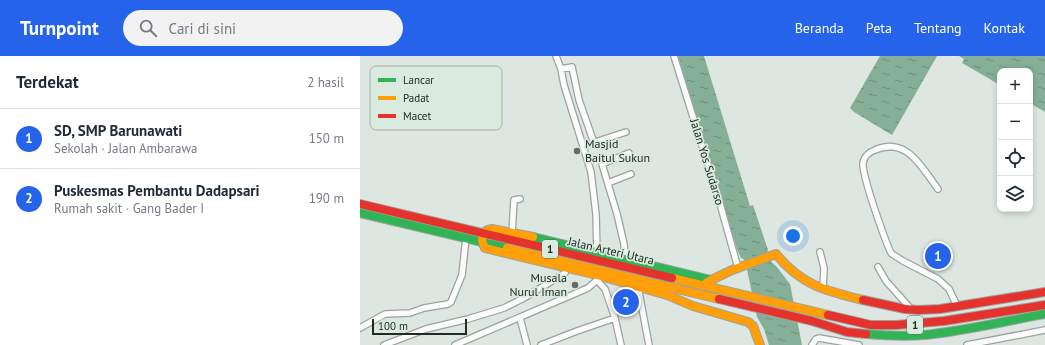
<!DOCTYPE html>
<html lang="id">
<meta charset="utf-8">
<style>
:root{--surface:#fff;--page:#f2f2f3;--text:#1f2937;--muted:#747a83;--line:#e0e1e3;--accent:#2563eb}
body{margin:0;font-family:"PT Sans",sans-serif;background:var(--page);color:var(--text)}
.controls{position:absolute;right:12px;top:12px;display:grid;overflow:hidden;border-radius:8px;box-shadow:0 2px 6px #0003}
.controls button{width:36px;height:36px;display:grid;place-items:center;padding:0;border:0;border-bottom:1px solid var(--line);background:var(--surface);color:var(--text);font:20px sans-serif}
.scale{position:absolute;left:12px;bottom:10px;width:95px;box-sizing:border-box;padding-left:4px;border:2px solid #232926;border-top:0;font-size:11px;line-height:14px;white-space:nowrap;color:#232926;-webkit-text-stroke:3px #d9eadf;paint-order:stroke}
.you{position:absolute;left:433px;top:180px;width:14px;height:14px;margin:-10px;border:3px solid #fff;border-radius:50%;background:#1a73e8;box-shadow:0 0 0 6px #1a73e833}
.badge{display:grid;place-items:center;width:26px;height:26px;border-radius:50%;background:var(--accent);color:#fff;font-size:13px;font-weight:700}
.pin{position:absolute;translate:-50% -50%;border:2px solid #fff;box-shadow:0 1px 4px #0006}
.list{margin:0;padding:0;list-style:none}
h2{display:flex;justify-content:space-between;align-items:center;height:52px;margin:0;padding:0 16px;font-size:17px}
h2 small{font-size:13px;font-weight:400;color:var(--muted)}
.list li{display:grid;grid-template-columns:26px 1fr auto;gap:12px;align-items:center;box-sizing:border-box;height:60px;padding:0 16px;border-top:1px solid var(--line)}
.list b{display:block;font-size:15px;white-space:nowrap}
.list p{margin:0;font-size:13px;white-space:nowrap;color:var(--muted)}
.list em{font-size:13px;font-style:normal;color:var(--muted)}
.icon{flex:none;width:22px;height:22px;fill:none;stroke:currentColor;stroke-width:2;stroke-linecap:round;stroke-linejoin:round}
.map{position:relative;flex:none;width:685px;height:289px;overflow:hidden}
header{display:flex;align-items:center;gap:24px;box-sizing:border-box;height:56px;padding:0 20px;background:var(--accent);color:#fff}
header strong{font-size:19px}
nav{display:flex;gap:22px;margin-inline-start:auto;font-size:14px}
.search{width:280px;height:36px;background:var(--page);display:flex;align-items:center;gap:10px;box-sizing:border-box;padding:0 14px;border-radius:22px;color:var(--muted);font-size:15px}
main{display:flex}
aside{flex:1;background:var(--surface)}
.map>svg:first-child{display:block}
.water{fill:url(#water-ripples)}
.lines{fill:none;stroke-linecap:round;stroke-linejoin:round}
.street-casing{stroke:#9ca39f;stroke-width:8}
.fast-casing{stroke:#9ca39f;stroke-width:10}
.slow-casing{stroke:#9ca39f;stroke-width:10}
.jam-casing{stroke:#9ca39f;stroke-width:10}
.street{stroke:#fafbfa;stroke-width:5.5}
.fast{stroke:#30b455;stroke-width:8}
.slow{stroke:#ff9f0a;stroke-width:8}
.jam{stroke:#e5322d;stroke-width:8}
.poi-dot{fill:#646b67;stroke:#d9eadf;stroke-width:1.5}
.labels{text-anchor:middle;stroke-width:3.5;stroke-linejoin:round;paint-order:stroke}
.shield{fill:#d9eadf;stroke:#5a635e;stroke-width:1}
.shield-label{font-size:11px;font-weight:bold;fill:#232926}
.poi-label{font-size:12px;fill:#232926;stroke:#d9eadf;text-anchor:start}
.street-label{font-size:12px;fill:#232926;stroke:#d9eadf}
.key{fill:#d9eadf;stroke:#a2b0a8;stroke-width:1}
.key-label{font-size:11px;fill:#232926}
</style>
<header>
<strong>Turnpoint</strong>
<div class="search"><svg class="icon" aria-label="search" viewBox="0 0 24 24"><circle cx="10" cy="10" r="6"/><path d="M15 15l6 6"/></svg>Cari di sini</div>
<nav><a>Beranda</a><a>Peta</a><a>Tentang</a><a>Kontak</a></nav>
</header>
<main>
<aside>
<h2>Terdekat<small>2 hasil</small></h2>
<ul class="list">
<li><span class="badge">1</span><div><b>SD, SMP Barunawati</b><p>Sekolah · Jalan Ambarawa</p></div><em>150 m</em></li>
<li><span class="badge">2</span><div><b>Puskesmas Pembantu Dadapsari</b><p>Rumah sakit · Gang Bader I</p></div><em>190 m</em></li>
</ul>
</aside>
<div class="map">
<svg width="685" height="289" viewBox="0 0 685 289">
<defs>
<pattern id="water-ripples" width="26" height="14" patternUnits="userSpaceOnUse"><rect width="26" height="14" fill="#85af96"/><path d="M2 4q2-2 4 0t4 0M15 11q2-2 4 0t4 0" fill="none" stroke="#6c8e7a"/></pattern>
</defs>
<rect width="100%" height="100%" fill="#dde6e0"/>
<path class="water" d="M 318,0 L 344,0 L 390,150 L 393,149 L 408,194 L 407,197 L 412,207 L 416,210 L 430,228 L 442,289 L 409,289 L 404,273 L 397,261 L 385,204 L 381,202 L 377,193 Z
M 520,0 L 577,0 L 532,79 L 494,56 L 490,52 Z
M 599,0 L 685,0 L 685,56 L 670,47 L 670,15 L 640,15 L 640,29 L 602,7 L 604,3 Z"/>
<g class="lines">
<g class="street-casing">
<path id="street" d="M 196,0 L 201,13 L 204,29 L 231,116 L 236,158 L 237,198
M 314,0 L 359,144 L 378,212
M 201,13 L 212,11 L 219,44 L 234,87
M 223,90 L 266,76
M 248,127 L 271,118
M 578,133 C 562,112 547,80 515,94 C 509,96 504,101 503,107 C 502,120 524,181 530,195 L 532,198 L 543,205 L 578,223 L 589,233 L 597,250
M 152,177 L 154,144 L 160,143
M 460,196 L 464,212 L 463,233
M 265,203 L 264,188 L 257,158 L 242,108 L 269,97
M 518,211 L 526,225 L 551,253
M 237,224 L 245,233 L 255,262 L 261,289
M 278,231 L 289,289
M 160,262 L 167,289
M 0,272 L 25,258 L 50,257 L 64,252 L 88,248 L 91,246 L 102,219 L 106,182
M 24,289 L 66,273 L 108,263 L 144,252 L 164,242 L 202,219 L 205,217 L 206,212
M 95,289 L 228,232 L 237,224 L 238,217
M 181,289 L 217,275 L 255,262
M 452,289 L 456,283 L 459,282 L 499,289
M 607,289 L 685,274"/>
</g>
<g class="fast-casing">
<path id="fast" d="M 0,157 L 147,192
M 173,181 L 351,224
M 506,278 C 525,279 545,281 564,279 C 605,275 645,265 685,258"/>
</g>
<g class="slow-casing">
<path id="slow" d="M 173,181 L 132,173 C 125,174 122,178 122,185 L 125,192 L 237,219 L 307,239 L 333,250 L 388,266 L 393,270 L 400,289
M 147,192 L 359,243
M 312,222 L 468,259
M 347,226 L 372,214 L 416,198 C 441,229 466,235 503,244"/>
</g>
<g class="jam-casing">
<path id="jam" d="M 0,148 L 312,222
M 359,243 L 452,265 L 487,276 L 506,278
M 503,244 L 545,253 L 558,254 L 580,253 L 685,236
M 468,259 L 511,269 L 536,269 L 584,265 L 685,249"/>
</g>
<use href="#street" class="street"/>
<use href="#fast" class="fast"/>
<use href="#slow" class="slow"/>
<use href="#jam" class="jam"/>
</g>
<g class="poi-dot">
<circle cx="217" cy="95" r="4"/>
<circle cx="215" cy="229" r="4"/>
</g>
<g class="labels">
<g class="shield">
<rect x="182" y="184" width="16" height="18" rx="3"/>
<rect x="547" y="260" width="16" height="18" rx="3"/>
</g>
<g class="shield-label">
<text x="190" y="197">1</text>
<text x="555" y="273">1</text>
</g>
<g class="poi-label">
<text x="225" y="92">Masjid<tspan x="225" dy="14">Baitul Sukun</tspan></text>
<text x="207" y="226" text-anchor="end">Musala<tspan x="207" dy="14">Nurul Iman</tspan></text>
</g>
<g class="street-label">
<text transform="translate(347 106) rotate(73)" y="4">Jalan Yos Sudarso</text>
<text transform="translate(251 195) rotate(13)" y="4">Jalan Arteri Utara</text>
</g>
</g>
<rect x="10" y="10" width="132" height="64" rx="6" class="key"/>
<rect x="18" y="22" width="18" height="4" fill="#30b455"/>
<rect x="18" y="40" width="18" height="4" fill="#ff9f0a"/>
<rect x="18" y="58" width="18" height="4" fill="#e5322d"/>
<g class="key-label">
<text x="43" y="28">Lancar</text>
<text x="43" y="46">Padat</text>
<text x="43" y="64">Macet</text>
</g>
</svg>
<div class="controls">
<button>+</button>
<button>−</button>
<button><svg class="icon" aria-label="locate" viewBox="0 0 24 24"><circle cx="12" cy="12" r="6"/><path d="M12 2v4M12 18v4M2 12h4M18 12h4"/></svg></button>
<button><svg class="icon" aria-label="layers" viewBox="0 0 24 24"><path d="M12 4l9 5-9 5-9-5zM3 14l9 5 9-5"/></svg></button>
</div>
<div class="scale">100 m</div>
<div class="you"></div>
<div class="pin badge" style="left:578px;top:200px">1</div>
<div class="pin badge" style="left:266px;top:246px">2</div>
</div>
</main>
